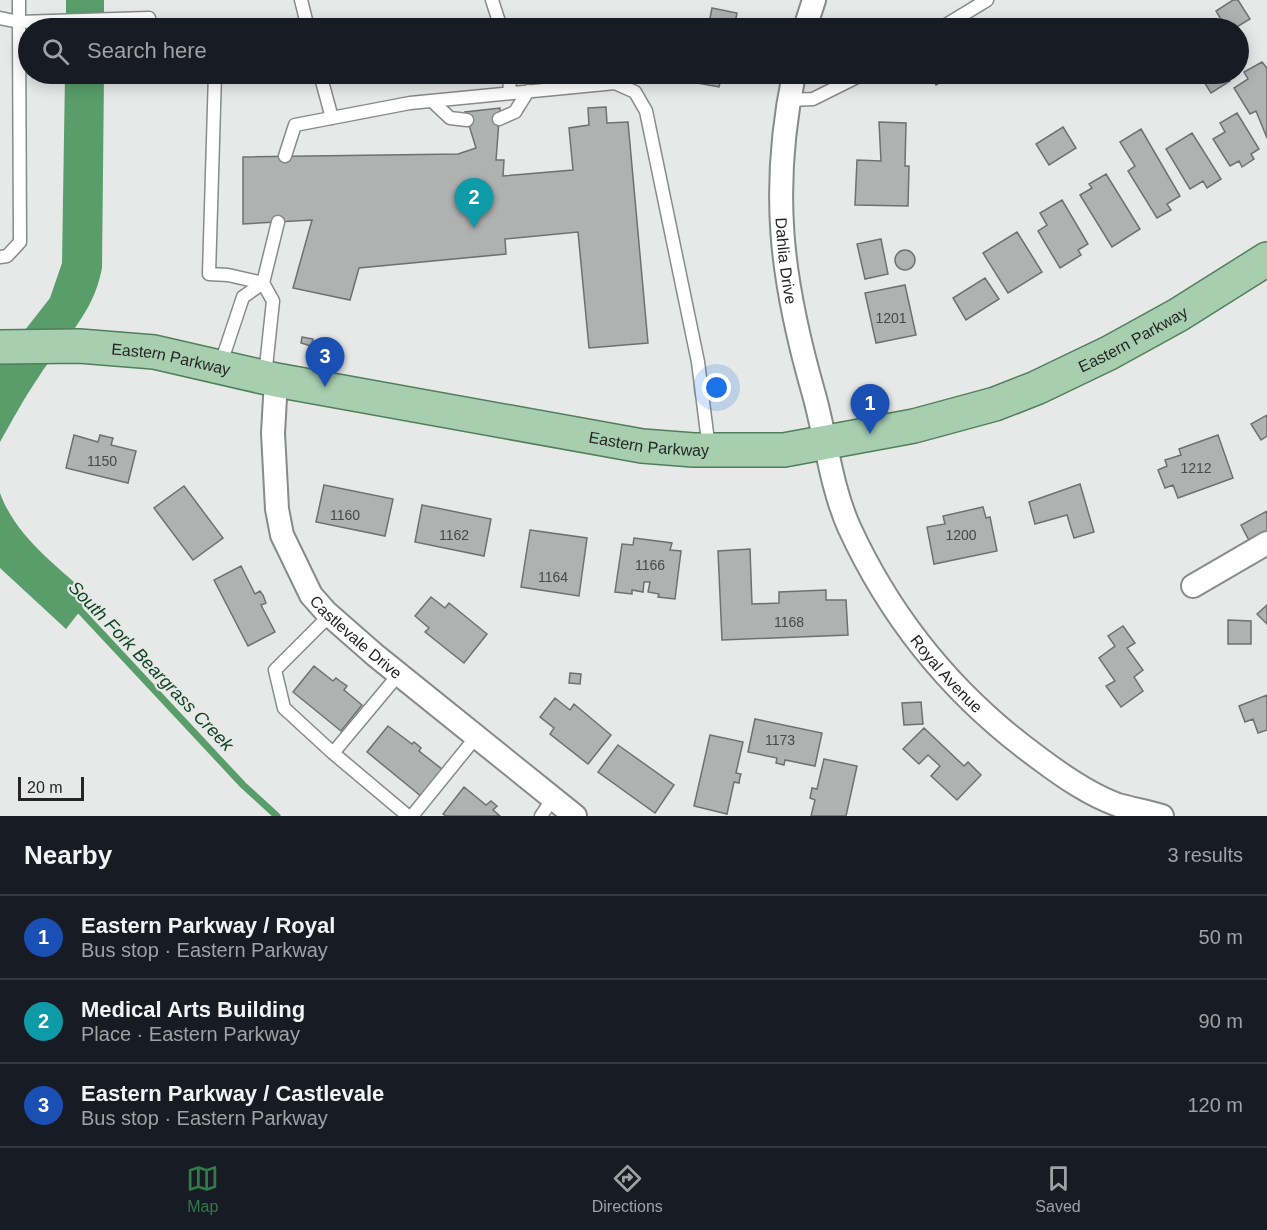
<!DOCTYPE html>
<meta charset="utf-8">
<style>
:root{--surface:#171b24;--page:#20242c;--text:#f1f3f6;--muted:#9ea1a6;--line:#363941;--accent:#317b48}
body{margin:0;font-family:Helvetica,sans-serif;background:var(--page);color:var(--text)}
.scale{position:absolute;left:18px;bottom:15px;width:66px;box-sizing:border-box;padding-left:6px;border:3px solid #252625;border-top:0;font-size:16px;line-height:21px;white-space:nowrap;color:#252625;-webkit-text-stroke:4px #e6e9e7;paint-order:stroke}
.you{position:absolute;left:717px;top:388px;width:21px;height:21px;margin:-15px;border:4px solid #fff;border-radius:50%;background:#1a73e8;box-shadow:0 0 0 9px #1a73e833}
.badge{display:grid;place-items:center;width:39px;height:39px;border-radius:50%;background:var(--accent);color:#fff;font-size:20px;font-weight:700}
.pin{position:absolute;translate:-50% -50px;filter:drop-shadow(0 2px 3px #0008)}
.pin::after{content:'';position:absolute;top:32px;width:21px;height:18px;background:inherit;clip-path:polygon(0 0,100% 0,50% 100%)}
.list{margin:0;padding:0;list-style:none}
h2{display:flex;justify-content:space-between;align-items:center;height:78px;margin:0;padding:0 24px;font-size:26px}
h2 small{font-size:20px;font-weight:400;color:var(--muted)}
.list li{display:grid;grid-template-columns:39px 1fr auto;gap:18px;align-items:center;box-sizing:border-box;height:84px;padding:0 24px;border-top:2px solid var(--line)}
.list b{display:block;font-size:22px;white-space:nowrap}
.list p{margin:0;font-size:20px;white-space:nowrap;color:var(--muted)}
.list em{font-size:20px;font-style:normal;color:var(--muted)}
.icon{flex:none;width:33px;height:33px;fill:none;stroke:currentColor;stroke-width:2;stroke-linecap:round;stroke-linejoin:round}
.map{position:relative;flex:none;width:1267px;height:816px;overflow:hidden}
.search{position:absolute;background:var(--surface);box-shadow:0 3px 15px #0003;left:18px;right:18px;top:18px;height:66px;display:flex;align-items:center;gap:15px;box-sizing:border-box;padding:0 21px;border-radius:33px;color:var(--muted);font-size:22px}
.sheet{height:330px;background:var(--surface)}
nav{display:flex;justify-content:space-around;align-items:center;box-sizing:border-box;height:84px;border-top:2px solid var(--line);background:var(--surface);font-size:16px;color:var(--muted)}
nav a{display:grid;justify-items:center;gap:3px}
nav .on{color:var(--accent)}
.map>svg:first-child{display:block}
.water{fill:#589d6a}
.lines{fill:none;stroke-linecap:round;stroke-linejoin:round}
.stream{stroke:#589d6a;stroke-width:7}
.building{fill:#afb2b0;stroke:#6e716f;stroke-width:1.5}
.service-casing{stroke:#888b88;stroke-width:15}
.minor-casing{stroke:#888b88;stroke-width:26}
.primary-casing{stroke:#527e5c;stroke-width:36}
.service{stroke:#fff;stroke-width:12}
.minor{stroke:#fff;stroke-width:22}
.primary{stroke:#a6ceaf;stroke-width:33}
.labels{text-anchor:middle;stroke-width:4.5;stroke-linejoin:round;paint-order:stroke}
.number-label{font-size:14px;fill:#484948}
.street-label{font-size:16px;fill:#252625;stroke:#e6e9e7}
.water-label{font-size:18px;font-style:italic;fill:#0f4321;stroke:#e6e9e7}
</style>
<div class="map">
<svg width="1267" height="816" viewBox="0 0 1267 816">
<rect width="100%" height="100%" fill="#e6e9e7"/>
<path class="water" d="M 66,0 L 104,0 L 104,28 L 66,28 Z
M 65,74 L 104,74 L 102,268 C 93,316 63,339 38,378 C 24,398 12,421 0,442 L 0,362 L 50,298 L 62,263 Z
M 0,493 C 16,537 57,566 91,597 L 66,629 L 0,568 Z"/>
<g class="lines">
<path class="stream" d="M 76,606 L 243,785 L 277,816"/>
</g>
<path class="building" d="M 1233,0 L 1238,0 L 1250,19 L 1235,28 L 1226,28 L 1216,11 Z
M 712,8 L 737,13 L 734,28 L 708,28 Z
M 1262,62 L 1267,68 L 1267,138 L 1256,111 L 1250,114 L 1234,88 L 1248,79 L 1244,72 Z
M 692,74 L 727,74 L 726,80 L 721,79 L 719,87 L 691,82 Z
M 930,74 L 953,74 L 954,75 L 936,85 Z
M 1199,74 L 1226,74 L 1230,81 L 1211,93 Z
M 606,107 L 607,123 L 628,122 L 648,343 L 589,348 L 578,232 L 505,239 L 506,254 L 359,268 L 350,300 L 293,288 L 312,220 L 243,224 L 243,157 L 458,154 L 476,148 L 465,112 L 500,108 L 496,160 L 504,160 L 503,176 L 573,170 L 569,128 L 589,125 L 588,108 Z
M 1237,113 L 1259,149 L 1251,154 L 1254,159 L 1242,167 L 1239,161 L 1230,166 L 1213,139 L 1225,132 L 1220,123 Z
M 879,122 L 906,123 L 905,166 L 909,166 L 908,206 L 855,205 L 857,160 L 881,161 Z
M 1063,127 L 1076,148 L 1049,165 L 1036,144 Z
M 1141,129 L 1180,196 L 1167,204 L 1171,210 L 1157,218 L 1128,171 L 1135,166 L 1120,142 Z
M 1192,133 L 1221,179 L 1207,188 L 1203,181 L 1190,189 L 1166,149 Z
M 1106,174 L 1140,229 L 1112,247 L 1080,195 L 1092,188 L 1089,184 Z
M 1062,200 L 1088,244 L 1078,250 L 1081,255 L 1060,268 L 1038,231 L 1047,225 L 1040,213 Z
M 1017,232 L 1042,272 L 1008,293 L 983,253 Z
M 881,239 L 888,274 L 865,279 L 857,244 Z
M895 260a10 10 0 1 1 20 0a10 10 0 1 1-20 0Z
M 985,278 L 999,299 L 966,320 L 953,298 Z
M 905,285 L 916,335 L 876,343 L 865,293 Z
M 302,337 L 313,339 L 311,346 L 301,343 Z
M 1267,415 L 1267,436 L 1261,440 L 1251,424 Z
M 74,435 L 98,442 L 100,435 L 108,437 L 113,438 L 111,445 L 136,451 L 128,483 L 66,468 Z
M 1218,435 L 1233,478 L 1178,498 L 1173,485 L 1165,488 L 1158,470 L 1167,466 L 1165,460 L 1181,455 L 1179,449 Z
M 1080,484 L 1094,532 L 1074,538 L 1067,515 L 1035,524 L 1029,502 Z
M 324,485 L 393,499 L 385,536 L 316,522 Z
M 184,486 L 223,538 L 193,560 L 154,508 Z
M 422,505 L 491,519 L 484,556 L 415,542 Z
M 983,507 L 986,518 L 990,517 L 997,551 L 934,564 L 927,527 L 945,524 L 943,516 Z
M 1267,511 L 1267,541 L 1253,548 L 1241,525 Z
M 530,530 L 587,538 L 579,596 L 521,587 Z
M 634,538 L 672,543 L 670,550 L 681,551 L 675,599 L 658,597 L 659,594 L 648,592 L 650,582 L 644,582 L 643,592 L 632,590 L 632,594 L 615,592 L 622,544 L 633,545 Z
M 750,549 L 752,604 L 779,603 L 779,592 L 826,590 L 826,600 L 846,600 L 848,635 L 722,640 L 718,551 Z
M 241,566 L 255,594 L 260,591 L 263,595 L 266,603 L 261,605 L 275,632 L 248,646 L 214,580 Z
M 431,597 L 445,608 L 449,603 L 487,634 L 464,663 L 425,632 L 429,628 L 415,616 Z
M 1267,605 L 1267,624 L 1257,614 Z
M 1228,620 L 1251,621 L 1251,644 L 1228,644 Z
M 1123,626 L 1135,643 L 1127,648 L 1143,670 L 1134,677 L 1143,691 L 1121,707 L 1106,686 L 1115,681 L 1099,658 L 1115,646 L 1108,636 Z
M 314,666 L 333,681 L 336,678 L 340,681 L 347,686 L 344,690 L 362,705 L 341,731 L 293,692 Z
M 570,673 L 581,674 L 580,684 L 569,683 Z
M 1267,695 L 1267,730 L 1258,733 L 1253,719 L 1245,722 L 1239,706 Z
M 555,698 L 570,710 L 574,704 L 611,735 L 588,764 L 550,734 L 554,728 L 540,717 Z
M 921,702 L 923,724 L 904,725 L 902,703 Z
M 755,719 L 822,733 L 815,766 L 785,760 L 784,765 L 776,763 L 777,758 L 748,752 Z
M 388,726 L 412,744 L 414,742 L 421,748 L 419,751 L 443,770 L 422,797 L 367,752 Z
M 924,728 L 964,766 L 968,762 L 981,775 L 957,800 L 931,776 L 940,766 L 928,755 L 919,764 L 903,749 Z
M 710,735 L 743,742 L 736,773 L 741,774 L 740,777 L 739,783 L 734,782 L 727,814 L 694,806 Z
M 618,745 L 674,785 L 655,813 L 598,772 Z
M 824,759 L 857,766 L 846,816 L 811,816 L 815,800 L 810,798 L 812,788 L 817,789 Z
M 464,787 L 486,805 L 491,801 L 497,806 L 493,810 L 500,816 L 446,816 L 443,814 Z"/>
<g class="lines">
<g class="service-casing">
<path id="service" d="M 301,0 L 308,28
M 492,0 L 501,28
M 0,18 L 19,22 L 19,0
M 941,28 L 987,0
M 215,74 L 209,274 L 228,275 L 263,283
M 320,74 L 332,118
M 509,74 L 510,93
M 788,100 L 813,99 L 863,74
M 432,101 L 450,118 L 467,120
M 499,119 L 515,112 L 528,91
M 285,156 L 295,125 L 410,103 L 615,83 L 635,92 L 646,111 L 698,362 L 709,449
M 0,257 L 7,256 L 20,242 L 19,22 L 149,18 L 151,28
M 220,366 L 243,297 L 263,283
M 265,376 L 273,301 L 263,283 L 278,222
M 330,615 L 275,670 L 284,708 L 333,753 L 399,674
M 333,753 L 408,816
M 412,816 L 476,737
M 541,816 L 553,798"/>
</g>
<g class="minor-casing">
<g id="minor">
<path d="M 805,28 L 814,0"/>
<path id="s1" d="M 794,74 C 770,190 781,279 813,391 C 826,436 830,484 849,527 C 892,621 957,699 1040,759 C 1064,777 1090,795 1118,805 C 1133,809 1148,812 1162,816"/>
<path id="s2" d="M 276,380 L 273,433 L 277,509 L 282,535 L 311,595 L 326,612 L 375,655 L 575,816"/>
<path d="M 1193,586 L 1267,543"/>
</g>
</g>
<g class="primary-casing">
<g id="primary">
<path id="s3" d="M 0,347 L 79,346 L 154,352 L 276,380 L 642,446 L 694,450 L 784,450 L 914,426 L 995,404 L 1036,388 L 1109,353 L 1178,315 L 1267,259"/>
</g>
</g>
<use href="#service" class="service"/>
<use href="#minor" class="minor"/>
<use href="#primary" class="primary"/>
</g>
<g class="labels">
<g class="number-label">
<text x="891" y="323">1201</text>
<text x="102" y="466">1150</text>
<text x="1196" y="473">1212</text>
<text x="345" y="520">1160</text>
<text x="454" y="540">1162</text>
<text x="961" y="540">1200</text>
<text x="650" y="570">1166</text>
<text x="553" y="582">1164</text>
<text x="789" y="627">1168</text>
<text x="780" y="745">1173</text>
</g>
<g class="street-label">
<text dy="6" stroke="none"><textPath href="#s1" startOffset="188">Dahlia Drive</textPath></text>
<text dy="6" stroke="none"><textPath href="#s3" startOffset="1162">Eastern Parkway</textPath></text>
<text dy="6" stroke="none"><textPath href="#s3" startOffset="172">Eastern Parkway</textPath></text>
<text dy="6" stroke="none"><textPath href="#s3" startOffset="658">Eastern Parkway</textPath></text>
<text dy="6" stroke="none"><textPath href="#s2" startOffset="284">Castlevale Drive</textPath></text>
<text dy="6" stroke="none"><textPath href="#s1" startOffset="639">Royal Avenue</textPath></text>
</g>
<g class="water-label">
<text transform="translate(151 666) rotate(46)" y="6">South Fork Beargrass Creek</text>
</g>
</g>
</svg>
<div class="scale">20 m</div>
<div class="you"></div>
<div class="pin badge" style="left:870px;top:434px;background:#1a4fb4">1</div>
<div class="pin badge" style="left:474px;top:228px;background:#0f9aa8">2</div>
<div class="pin badge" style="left:325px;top:387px;background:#1a4fb4">3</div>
<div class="search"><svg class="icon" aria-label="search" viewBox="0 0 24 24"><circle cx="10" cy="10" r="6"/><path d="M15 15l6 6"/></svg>Search here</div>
</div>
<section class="sheet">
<h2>Nearby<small>3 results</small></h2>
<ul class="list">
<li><span class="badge" style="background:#1a4fb4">1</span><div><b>Eastern Parkway / Royal</b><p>Bus stop · Eastern Parkway</p></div><em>50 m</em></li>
<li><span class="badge" style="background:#0f9aa8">2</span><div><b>Medical Arts Building</b><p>Place · Eastern Parkway</p></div><em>90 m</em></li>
<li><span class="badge" style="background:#1a4fb4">3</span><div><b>Eastern Parkway / Castlevale</b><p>Bus stop · Eastern Parkway</p></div><em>120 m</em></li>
</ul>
</section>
<nav>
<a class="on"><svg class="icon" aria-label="map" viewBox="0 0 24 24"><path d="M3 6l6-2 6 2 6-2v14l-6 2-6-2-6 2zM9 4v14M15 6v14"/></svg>Map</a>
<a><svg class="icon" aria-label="directions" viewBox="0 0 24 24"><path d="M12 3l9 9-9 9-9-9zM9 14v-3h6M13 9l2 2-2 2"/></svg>Directions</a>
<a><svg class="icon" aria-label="saved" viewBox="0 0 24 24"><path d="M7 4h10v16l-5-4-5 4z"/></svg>Saved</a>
</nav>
